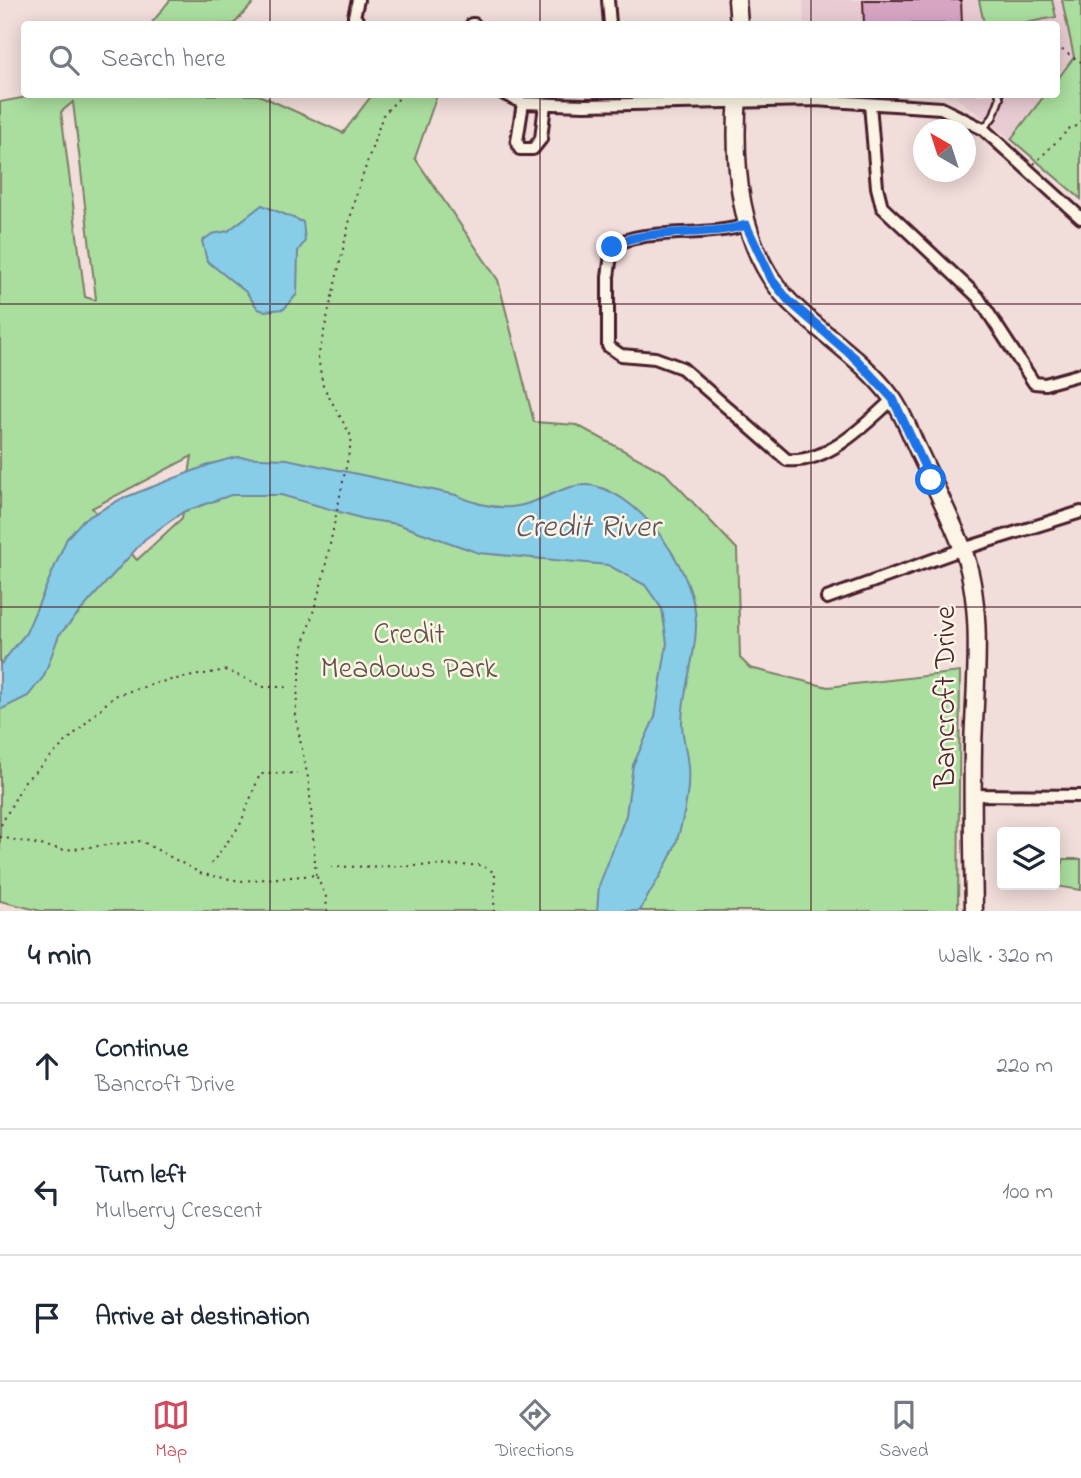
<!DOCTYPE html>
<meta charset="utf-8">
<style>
:root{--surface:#fff;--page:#f6f6f7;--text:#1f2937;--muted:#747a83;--line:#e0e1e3;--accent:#d1495b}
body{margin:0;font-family:"Indie Flower",sans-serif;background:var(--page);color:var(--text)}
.controls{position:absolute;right:21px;bottom:21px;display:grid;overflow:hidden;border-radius:7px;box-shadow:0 4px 18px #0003}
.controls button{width:63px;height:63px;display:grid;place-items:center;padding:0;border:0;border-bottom:2px solid var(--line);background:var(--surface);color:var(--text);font:35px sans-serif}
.compass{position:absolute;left:913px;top:119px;width:63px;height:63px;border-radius:50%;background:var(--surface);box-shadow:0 4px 18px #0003;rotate:321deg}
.stop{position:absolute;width:21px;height:21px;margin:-16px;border:5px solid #1a73e8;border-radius:50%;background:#fff}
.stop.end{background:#1a73e8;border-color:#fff;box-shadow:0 2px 7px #0008}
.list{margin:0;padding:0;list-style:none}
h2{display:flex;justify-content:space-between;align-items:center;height:91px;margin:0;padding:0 28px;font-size:30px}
h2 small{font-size:23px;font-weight:400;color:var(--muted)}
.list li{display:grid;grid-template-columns:46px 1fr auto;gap:21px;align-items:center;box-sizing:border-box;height:126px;padding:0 28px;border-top:2px solid var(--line)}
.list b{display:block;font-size:26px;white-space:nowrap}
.list p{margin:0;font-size:23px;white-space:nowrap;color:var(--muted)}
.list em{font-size:23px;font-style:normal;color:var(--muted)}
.icon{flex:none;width:38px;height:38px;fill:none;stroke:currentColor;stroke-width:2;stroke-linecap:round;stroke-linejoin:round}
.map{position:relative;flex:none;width:1081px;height:911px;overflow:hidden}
.search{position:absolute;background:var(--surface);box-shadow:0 4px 18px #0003;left:21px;right:21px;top:21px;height:77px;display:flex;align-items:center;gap:18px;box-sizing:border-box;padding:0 24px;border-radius:7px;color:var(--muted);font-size:26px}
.sheet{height:469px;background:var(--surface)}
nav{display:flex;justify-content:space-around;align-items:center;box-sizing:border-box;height:98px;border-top:2px solid var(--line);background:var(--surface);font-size:19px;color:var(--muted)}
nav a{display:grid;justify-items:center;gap:4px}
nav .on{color:var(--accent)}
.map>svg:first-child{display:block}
.built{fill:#e9ccd3}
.green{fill:#aade9f;stroke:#7a7e65;stroke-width:2;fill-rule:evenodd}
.water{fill:#87cde8;stroke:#6f879c;stroke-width:2}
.building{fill:#d7a5c2;stroke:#4a1f2b;stroke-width:2}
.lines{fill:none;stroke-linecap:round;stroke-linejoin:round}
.lane-casing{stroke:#4a1f2b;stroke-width:10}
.street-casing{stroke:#4a1f2b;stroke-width:16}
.secondary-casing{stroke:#4a1f2b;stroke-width:21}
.path{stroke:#4a1f2b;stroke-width:2;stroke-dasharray:2 5;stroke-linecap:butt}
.lane{stroke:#fcf5e5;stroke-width:5}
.street{stroke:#fcf5e5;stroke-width:10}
.secondary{stroke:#fcf5e5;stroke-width:16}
.route{stroke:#1a73e8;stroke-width:9}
.grid{fill:none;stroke:#4a1f2b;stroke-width:2;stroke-opacity:0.55}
.labels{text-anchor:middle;stroke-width:5;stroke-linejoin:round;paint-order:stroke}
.park-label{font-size:30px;fill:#624f48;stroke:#fcf5e5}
.street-label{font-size:30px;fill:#4a1f2b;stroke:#fcf5e5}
.water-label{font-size:32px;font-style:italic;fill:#5c5364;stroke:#fcf5e5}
</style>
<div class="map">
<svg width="1081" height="911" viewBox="0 0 1081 911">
<rect width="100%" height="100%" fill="#f1ddda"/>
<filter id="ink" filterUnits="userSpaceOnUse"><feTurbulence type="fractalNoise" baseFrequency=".0143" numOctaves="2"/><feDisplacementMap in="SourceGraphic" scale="14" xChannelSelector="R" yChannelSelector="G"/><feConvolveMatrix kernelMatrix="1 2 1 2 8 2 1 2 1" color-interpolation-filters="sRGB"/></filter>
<g filter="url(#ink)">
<path class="built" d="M 803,0 L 1062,0 L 1074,57 L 1057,80 L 1056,24 L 804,24 Z
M 944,95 L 1045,95 L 1011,139 L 955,97 Z"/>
<path class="green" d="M 170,0 L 256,0 L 234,24 L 151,24 Z
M 979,0 L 1052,0 L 1056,17 L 1020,24 L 984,24 Z
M 1062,0 L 1081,0 L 1081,199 L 1011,139 L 1045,95 L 1056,94 L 1057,80 L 1074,57 Z
M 43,94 L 259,95 L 343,133 L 372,95 L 437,95 L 415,158 L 498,280 L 534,422 L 577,425 L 665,473 L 737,549 L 740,658 L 750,668 L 828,687 L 960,672 L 958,911 L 41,911 L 0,901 L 0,102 ZM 73,102 L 96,299 L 95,300 L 85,297 L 61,112 ZM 192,456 L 182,518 L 137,560 L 92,508 Z
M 1064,859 L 1081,859 L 1081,890 L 1055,886 Z"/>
<path class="water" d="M 262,205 L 303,222 L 305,241 L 298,251 L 297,294 L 284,309 L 264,311 L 258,309 L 247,293 L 207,261 L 202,241 L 212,234 L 228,231 Z
M 236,457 L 287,459 L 456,495 C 475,504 496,510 518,506 C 543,502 569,480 595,486 C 645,498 697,575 696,625 C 696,659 682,690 682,725 C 683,739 687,753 688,767 C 690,791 684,817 677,840 C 670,864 651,888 640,911 L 597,911 L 599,886 L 626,815 L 633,765 L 655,717 L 667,643 L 662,609 L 645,585 L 608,565 L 479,553 L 397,524 L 364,519 L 281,495 L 231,495 L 183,512 L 145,539 L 59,635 L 44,676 L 28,696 L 0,710 L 0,665 L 26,633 L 67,538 L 83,520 L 121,499 L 211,464 Z"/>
<path class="building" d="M 863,0 L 961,0 L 962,24 L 864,24 Z"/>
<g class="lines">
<g class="lane-casing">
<path id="lane" d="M 983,129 L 993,117 L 1000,98 L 999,94"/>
</g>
<g class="street-casing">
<path id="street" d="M 358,0 L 354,16 L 360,24
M 608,0 L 610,24
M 472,24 L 474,24
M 504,94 L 523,103 L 585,105 L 815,100 L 941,108 L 983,129 L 1081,218
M 523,103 L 517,141 L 520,149 L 533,149 L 541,139 L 545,104
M 870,104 L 877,187 L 882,207 L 978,297 L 1034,383 L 1045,384 L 1081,374
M 746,225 C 708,238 639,227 612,247 L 608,277 L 608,346 L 621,355 L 655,358 L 682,368 L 787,460 C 827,464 865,425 893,399
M 827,598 L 963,549 L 1081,512
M 972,795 L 1081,796"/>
</g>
<g class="secondary-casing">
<path id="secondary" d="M 737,0 L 739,24
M 738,94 C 733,165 738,246 788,300 C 821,334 863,359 892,398 C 903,413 910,433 918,450 C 933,482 949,514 962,547 C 985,606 975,684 973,747 C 972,801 973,856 974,911"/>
</g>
<path class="path" d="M 1056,46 L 1081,62
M 1034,164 L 1070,128 L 1081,125
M 1,825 L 24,782 L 114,696 L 160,682 L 226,670 L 264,687 L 286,687
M 0,837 L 65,850 L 141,841 L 202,874 L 241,881 L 316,875 L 326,897 L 327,911
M 211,864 L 240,825 L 260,774 L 297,773
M 331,867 L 481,865 L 495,873 L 494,911
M 316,875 L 309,783 L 295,715 L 303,647 L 323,578 L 352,438 L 323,386 L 318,357 L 354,202 L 383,115 L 403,94"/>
<use href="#lane" class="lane"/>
<use href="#street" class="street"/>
<use href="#secondary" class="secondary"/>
</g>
</g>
<g class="lines" filter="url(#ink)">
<path class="route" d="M 612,247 C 639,227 709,237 746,225 L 772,280 L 789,301 L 856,359 L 893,399 L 931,480"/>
</g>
<path class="grid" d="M 270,0 L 270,24M 540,0 L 540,24M 811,0 L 811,24M 270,94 L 270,911M 540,94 L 540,911M 811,94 L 811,911M 0,304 L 1081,304M 0,607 L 1081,607"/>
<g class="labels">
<g class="park-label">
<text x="409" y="643">Credit<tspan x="409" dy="34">Meadows Park</tspan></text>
</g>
<g class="street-label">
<text transform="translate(944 697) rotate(-90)" y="10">Bancroft Drive</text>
</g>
<g class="water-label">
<text x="587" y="536">Credit River</text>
</g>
</g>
</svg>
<div class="controls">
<button><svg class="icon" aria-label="layers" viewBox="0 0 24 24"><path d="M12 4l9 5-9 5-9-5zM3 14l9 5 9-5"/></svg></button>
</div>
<svg class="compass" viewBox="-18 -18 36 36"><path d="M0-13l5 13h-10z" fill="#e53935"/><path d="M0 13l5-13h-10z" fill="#747a83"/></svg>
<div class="stop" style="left:931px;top:480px"></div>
<div class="stop end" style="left:612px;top:247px"></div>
<div class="search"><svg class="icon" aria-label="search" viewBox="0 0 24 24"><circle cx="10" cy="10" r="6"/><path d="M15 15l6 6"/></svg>Search here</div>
</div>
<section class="sheet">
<h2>4 min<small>Walk · 320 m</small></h2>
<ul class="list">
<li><svg class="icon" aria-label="ahead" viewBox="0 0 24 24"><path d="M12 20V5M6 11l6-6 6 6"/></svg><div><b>Continue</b><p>Bancroft Drive</p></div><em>220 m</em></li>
<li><svg class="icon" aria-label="left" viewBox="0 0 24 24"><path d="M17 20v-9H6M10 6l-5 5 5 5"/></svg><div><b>Turn left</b><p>Mulberry Crescent</p></div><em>100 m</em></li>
<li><svg class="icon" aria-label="arrive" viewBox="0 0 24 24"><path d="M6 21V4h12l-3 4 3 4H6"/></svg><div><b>Arrive at destination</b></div></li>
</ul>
</section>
<nav>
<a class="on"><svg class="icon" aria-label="map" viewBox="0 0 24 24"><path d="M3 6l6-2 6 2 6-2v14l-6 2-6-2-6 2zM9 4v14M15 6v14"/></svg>Map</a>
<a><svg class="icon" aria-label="directions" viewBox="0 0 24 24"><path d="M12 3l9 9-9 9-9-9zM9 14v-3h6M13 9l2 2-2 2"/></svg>Directions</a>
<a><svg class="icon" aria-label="saved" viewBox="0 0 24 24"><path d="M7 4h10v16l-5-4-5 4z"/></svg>Saved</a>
</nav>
